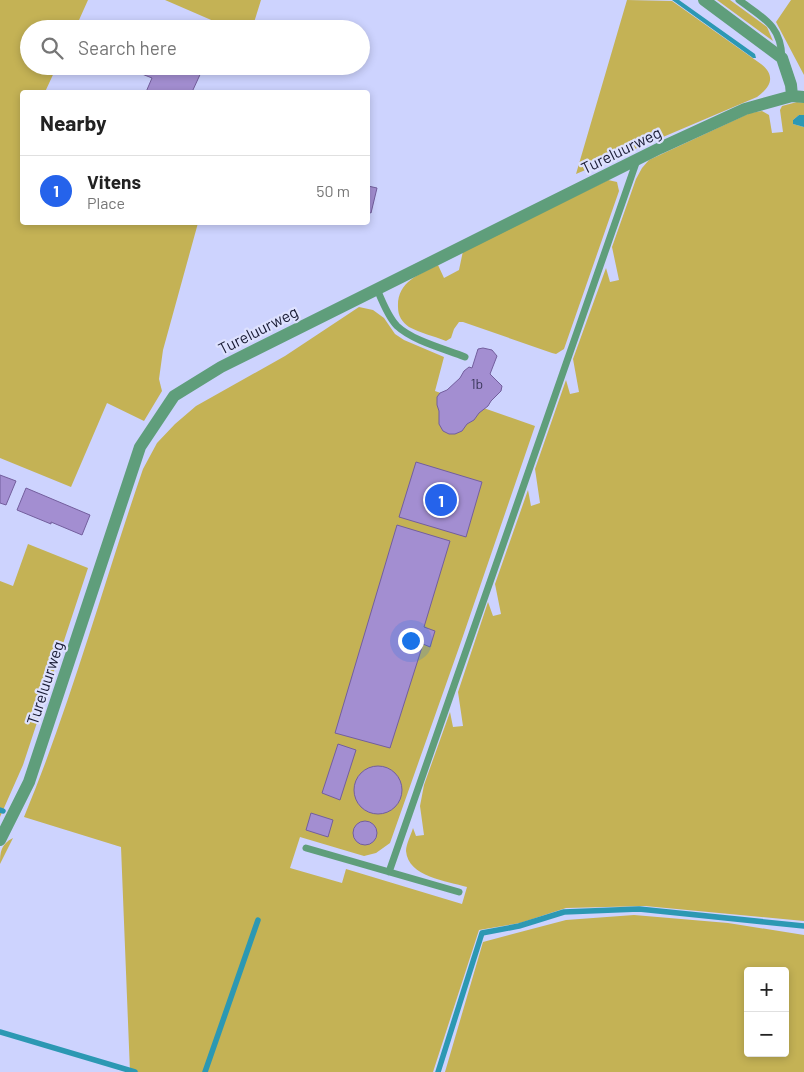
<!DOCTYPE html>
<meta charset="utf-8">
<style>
:root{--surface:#fff;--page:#f6f6f6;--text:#222;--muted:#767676;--line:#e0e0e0;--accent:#2563eb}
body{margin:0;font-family:Barlow,sans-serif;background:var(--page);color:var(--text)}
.controls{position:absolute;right:15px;bottom:15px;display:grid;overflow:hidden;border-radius:5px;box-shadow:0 2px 8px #0003}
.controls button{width:45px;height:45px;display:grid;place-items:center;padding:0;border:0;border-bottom:1px solid var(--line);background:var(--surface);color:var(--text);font:25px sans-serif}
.you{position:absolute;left:410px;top:640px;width:18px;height:18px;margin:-12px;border:4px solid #fff;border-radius:50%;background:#1a73e8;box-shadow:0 0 0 8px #1a73e833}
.badge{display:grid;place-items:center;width:32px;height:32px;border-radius:50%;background:var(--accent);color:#fff;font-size:16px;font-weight:700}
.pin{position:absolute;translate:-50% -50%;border:2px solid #fff;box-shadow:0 1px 5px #0006}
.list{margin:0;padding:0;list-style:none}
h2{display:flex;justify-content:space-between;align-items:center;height:65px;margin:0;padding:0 20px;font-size:21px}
h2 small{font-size:16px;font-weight:400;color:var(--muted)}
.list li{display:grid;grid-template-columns:32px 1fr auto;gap:15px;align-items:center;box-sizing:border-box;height:70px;padding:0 20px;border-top:1px solid var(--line)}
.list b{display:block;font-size:19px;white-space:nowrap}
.list p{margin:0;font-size:16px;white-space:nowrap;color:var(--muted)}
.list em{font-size:16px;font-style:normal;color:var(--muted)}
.icon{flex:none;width:28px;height:28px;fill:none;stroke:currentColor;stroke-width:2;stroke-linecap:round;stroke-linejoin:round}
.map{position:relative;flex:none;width:804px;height:1072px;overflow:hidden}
.search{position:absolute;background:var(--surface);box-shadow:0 2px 8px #0003;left:20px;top:20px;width:350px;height:55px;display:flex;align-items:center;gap:12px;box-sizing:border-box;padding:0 18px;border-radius:28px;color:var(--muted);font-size:19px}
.panel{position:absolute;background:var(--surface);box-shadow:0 2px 8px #0003;left:20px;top:90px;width:350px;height:135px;border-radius:5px}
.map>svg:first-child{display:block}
.green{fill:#c4b255;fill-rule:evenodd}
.water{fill:#2c98b3}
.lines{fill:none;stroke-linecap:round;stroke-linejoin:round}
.stream{stroke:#2c98b3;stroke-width:5.5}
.building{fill:#a38ed1;stroke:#735e9d}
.service{stroke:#5f9e7b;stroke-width:7}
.minor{stroke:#5f9e7b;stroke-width:12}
.labels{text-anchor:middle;stroke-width:4.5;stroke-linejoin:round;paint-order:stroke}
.number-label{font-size:14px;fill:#3b375b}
.street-label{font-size:16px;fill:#181a34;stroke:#dde1fe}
</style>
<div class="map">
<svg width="804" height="1072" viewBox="0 0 804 1072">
<rect width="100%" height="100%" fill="#cdd3fe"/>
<path class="green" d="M 0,0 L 88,0 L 75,29 L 29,29 L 29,66 L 57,66 L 45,92 L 22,92 L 22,222 L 198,223 L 163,350 L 159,379 L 162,391 L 144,421 L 107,403 L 71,487 L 0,458 Z
M 165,0 L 261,0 L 252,29 L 232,29 Z
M 627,0 L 672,1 L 761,64 C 776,76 771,87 757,97 L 576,174 Z
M 717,0 L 730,0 L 767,27 L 773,41 Z
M 791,0 L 804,0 L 804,75 L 776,22 Z
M 797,102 L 804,103 L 804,115 L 799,115 L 793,120 L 793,124 L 804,127 L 804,921 L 645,906 L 566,908 L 520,923 L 479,930 L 433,1072 L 130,1072 L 121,847 L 24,817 C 71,704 103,585 143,469 L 157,443 L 175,424 L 196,406 L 285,356 L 359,307 L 373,310 L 384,318 L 395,334 L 404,340 L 444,357 L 435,391 L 535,426 L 462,639 L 390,843 L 376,853 L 364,856 L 300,837 L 290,868 L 342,883 L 346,869 L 462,904 L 467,887 C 447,881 408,877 406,851 C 406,844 411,835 413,828 L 416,836 L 424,835 L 420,806 L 424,785 L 450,712 L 453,727 L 463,726 L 458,692 L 488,602 L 493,616 L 501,614 L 495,584 L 528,490 L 531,506 L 540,503 L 535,469 L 566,380 L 570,394 L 579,392 L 573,359 L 606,268 L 610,282 L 619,280 L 612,247 L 636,179 L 642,168 L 649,160 L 750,113 L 762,111 L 769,115 L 772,133 L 783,132 L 780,110 L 782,106 Z
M 608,180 L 617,182 L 619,191 L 564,349 L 556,354 L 552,353 L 463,322 L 459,322 L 454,329 L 451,338 L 446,341 C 434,336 420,333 409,327 C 402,322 398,316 398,307 C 397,282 418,275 438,265 L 444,278 L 459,270 L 463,251 Z
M 28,544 L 88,568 L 23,765 L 0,817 L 0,581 L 13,586 Z
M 13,838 L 0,864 C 0,852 1,844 13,838 Z
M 634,915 L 728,923 L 804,935 L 804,1072 L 445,1072 L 483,942 L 566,920 ZM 748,971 L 785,971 L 785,1053 L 748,1053 Z"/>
<path class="water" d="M 672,0 L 679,0 L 755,54 L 756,58 L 753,58 Z
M 799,115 L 804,115 L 804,127 L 793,124 L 793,120 Z"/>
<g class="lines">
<path class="stream" d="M 0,810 L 3,811
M 0,1032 L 135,1072
M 205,1072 L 258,920
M 438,1072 L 482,933 L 519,926 L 564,912 L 639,909 L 804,926"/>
</g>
<path class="building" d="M 151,24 L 162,29 L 149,29 Z
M 133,66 L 204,66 L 192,92 L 146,92 L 152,78 L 132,70 Z
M 368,186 L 377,188 L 371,213 L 368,212 Z
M 483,348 L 492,350 L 497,356 L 490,374 L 502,386 L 501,391 L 491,401 L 488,406 L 479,413 L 474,420 L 467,424 L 462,431 L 455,434 L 449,434 L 443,431 L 439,424 L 439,411 L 437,405 L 437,397 L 440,393 L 447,390 L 460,378 L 464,371 L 469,367 L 472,368 L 478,349 Z
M 416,462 L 482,482 L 466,537 L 399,517 Z
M 0,475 L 16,481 L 6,505 L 0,503 Z
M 26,488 L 90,515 L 82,535 L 51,522 L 51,524 L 17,510 Z
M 397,525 L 450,541 L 424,627 L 435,631 L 430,647 L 423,644 L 390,748 L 335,733 Z
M 338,744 L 356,750 L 340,800 L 322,793 Z
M354 790a24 24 0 1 1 48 0a24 24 0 1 1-48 0Z
M 311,813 L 333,820 L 328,837 L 306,830 Z
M353 833a12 12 0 1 1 24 0a12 12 0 1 1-24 0Z"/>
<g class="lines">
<path class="service" d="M 739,0 C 763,18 781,25 782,58
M 377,289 C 382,301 388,317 397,326 C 413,341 445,349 465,357
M 306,848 L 459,892
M 389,872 L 637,160"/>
<path class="minor" d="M 704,0 L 782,58 L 791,85 L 792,96
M 0,840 L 29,782 L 140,447 L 174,396 L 221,367 L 660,148 L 745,109 L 792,96 L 804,97"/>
</g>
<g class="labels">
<g class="number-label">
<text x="477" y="389">1b</text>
</g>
<g class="street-label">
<text transform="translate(621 150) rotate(-26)" y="6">Tureluurweg</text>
<text transform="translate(258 330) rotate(-27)" y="6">Tureluurweg</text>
<text transform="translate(45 683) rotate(-72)" y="6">Tureluurweg</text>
</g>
</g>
</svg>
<div class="controls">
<button>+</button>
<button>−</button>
</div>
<div class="you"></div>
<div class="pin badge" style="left:441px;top:500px">1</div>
<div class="search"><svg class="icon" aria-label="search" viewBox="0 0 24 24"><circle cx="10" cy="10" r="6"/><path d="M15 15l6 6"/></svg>Search here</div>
<section class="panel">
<h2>Nearby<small></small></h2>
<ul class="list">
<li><span class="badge">1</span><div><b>Vitens</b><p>Place</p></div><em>50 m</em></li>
</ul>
</section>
</div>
